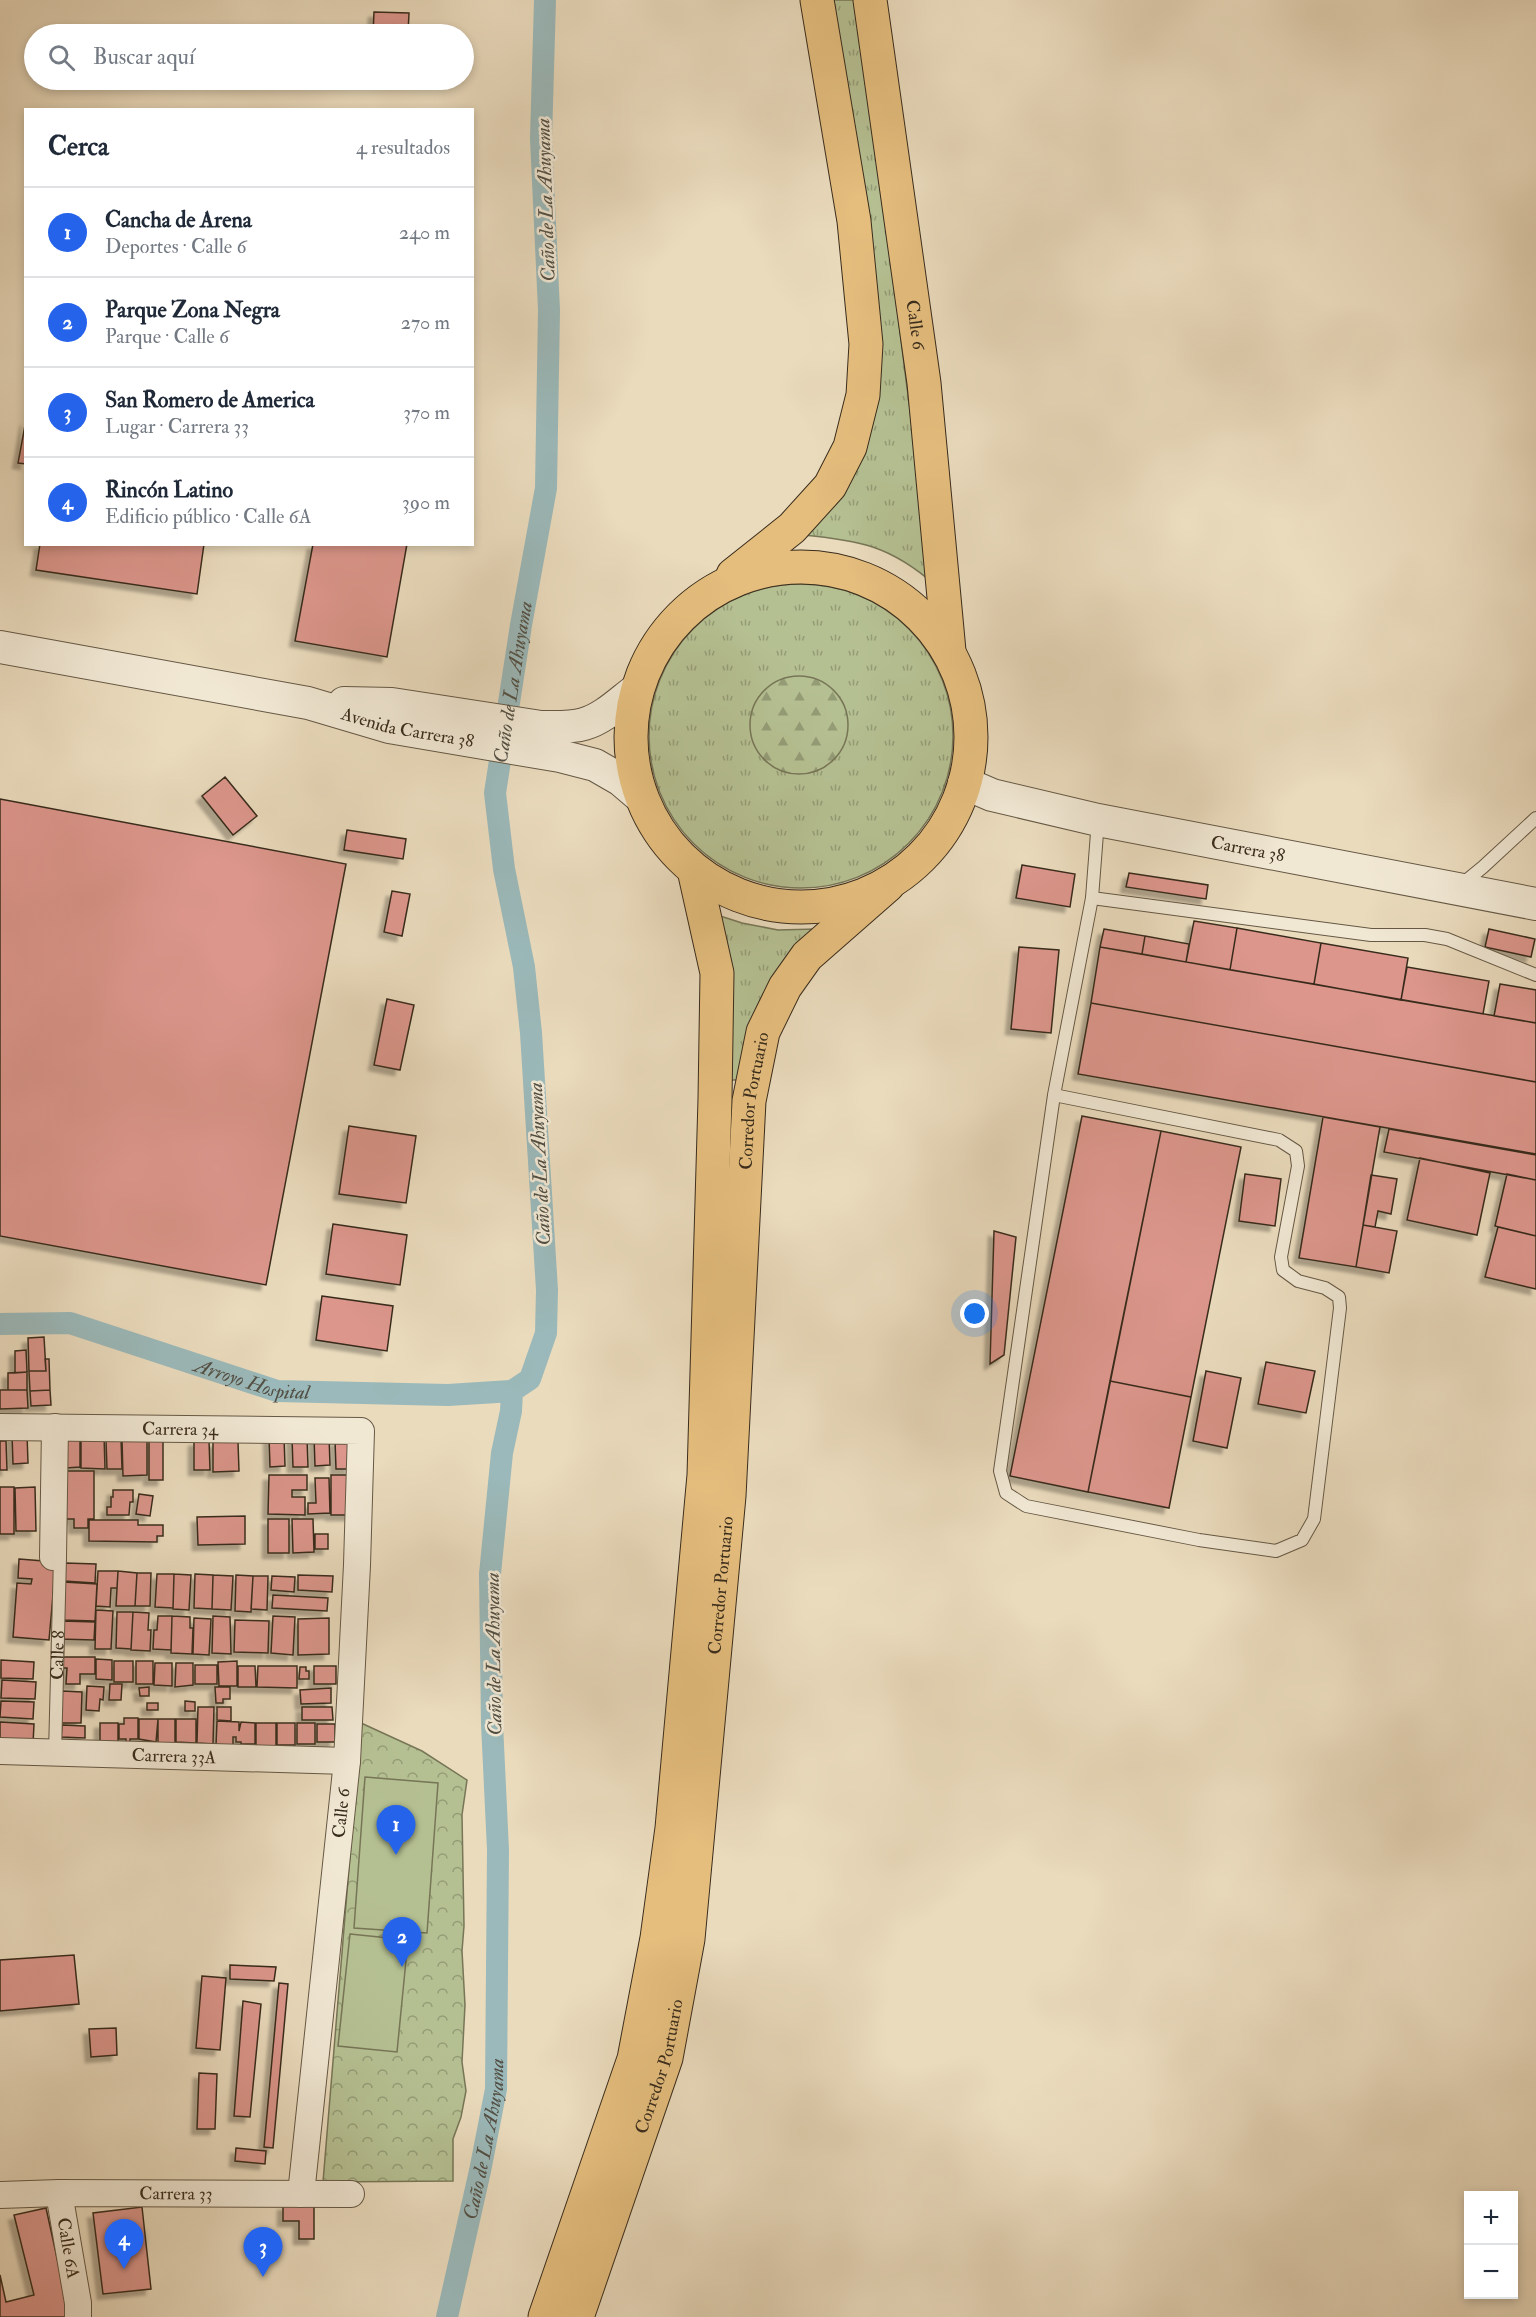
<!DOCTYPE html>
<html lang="es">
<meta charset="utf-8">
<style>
:root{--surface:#fff;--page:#f2f2f3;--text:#1f2937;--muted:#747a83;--line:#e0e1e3;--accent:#2563eb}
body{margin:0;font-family:"IM FELL Double Pica",serif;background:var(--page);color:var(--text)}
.controls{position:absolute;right:18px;bottom:18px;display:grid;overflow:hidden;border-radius:0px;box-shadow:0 3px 9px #0003}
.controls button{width:54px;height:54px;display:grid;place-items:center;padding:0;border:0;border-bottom:2px solid var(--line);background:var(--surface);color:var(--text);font:30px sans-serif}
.you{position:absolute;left:975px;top:1314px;width:21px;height:21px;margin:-15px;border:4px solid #fff;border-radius:50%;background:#1a73e8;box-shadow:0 0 0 9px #1a73e833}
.badge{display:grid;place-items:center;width:39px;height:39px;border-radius:50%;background:var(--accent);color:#fff;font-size:20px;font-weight:700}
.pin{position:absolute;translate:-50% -50px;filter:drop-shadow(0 2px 3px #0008)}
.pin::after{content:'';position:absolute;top:32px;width:21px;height:18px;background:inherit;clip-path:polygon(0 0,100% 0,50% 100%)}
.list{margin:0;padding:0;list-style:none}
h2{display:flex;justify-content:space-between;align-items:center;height:78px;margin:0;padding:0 24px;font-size:26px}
h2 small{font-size:20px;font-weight:400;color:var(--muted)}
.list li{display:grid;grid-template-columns:39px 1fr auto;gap:18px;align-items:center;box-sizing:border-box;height:90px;padding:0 24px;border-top:2px solid var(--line)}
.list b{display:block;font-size:22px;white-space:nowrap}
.list p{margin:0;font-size:20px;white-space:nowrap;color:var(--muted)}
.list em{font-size:20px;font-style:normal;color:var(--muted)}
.icon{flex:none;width:33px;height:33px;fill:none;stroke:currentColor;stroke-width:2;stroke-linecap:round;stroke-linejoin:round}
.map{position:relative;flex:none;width:1536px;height:2317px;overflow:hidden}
.search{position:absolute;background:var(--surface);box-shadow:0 3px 9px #0003;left:24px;top:24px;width:450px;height:66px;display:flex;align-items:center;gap:15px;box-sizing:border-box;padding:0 21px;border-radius:33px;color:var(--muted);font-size:22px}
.panel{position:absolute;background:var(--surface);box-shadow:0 3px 9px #0003;left:24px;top:108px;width:450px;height:438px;border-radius:0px}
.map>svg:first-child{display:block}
.grass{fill:url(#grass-tufts);stroke:#777657;stroke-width:1.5}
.forest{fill:url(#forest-firs);stroke:#777657;stroke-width:1.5}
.park{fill:url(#park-crowns);stroke:#777657;stroke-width:1.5}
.garden{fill:#b5c092;stroke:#777657;stroke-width:1.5}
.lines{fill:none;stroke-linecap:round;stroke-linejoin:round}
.canal{stroke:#9bb9ba;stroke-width:22}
.building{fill:#dc968c;stroke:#392c1c;stroke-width:1.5;filter:url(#shadow)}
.service-casing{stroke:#655844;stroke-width:14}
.minor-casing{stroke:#655844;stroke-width:28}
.tertiary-casing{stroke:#655844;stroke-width:34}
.primary-casing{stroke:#392c1c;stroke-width:35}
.service{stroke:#f1e8d4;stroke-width:12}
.minor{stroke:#f1e8d4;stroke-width:26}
.tertiary{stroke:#f1e8d4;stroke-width:32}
.primary{stroke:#e5be7e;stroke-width:33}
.labels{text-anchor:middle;stroke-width:5;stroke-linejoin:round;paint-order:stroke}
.street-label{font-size:18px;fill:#392c1c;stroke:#f1e8d4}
.water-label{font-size:20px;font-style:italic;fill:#524f44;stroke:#f1e8d4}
</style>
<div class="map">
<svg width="1536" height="2317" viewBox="0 0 1536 2317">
<defs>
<pattern id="grass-tufts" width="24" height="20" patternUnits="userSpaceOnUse" patternTransform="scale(1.5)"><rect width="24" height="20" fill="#b5c092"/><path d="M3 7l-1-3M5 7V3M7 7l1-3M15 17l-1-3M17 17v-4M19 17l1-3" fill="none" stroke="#949c76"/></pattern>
<pattern id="forest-firs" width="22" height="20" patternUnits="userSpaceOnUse" patternTransform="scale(1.5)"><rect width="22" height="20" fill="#b5c092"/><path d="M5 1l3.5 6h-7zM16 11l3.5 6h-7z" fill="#949c76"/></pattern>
<pattern id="park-crowns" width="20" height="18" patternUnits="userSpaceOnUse" patternTransform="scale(1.5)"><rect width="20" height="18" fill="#b5c092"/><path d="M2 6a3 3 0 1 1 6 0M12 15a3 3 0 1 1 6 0" fill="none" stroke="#949c76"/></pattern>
<filter id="shadow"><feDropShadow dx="-5.5" dy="5.5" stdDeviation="1.5" flood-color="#0004"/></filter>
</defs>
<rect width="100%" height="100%" fill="#eadbbd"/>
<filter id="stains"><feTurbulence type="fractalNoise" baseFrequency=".00333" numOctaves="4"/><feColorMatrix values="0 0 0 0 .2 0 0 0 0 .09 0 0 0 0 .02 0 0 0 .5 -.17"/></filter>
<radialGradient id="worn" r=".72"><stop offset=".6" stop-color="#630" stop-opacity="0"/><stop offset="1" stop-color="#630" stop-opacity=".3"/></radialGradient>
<path class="grass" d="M 828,0 L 859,0 L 907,388 L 935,585 C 891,546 859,540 802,535 L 858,464 Z
M649 736a152 152 0 1 1 304 0a152 152 0 1 1-304 0Z
M 714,914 L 742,923 L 778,930 L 816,929 L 741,1080 L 730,1080 Z"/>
<path class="forest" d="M750 725a49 49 0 1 1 98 0a49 49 0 1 1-98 0Z"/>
<path class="park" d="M 361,1723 L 422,1751 L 467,1780 L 462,1815 L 464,1926 L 462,1951 L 465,2005 L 462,2062 L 466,2091 L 461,2117 L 453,2139 L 453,2181 L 323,2182 Z"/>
<path class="garden" d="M 365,1777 L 438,1783 L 427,1933 L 354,1928 Z
M 350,1934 L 408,1940 L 397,2052 L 338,2046 Z"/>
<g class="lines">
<g class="canal">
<path id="s1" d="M 0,1324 L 70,1323 L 277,1391 L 448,1395 L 512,1391"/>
<path id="s2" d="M 447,2317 L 480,2171 L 496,2089 L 498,1850 L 492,1724 L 490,1574 L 502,1453 L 511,1411 L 512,1391 L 530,1379 L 546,1333 L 547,1290 L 531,1033 L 524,967 L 504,869 L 495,793 L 521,625 L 546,488 L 549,310 L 541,139 L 545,0"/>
</g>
</g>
<path class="building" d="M 374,12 L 409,13 L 408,34 L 373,34 Z
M 26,420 L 26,464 L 18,463 Z
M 40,544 L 204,544 L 197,594 L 36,570 Z
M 313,544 L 407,544 L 387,657 L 295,641 Z
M 225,777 L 257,816 L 233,835 L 202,796 Z
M 0,799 L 346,864 L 266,1285 L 0,1236 Z
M 347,830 L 406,839 L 403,859 L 344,850 Z
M 1022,865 L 1075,874 L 1070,907 L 1016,898 Z
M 1129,873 L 1208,885 L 1206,899 L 1126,887 Z
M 392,891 L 410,894 L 402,936 L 384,932 Z
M 1194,921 L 1237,928 L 1230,970 L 1186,962 Z
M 1237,928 L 1321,943 L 1314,984 L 1230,970 Z
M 1104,929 L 1145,936 L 1142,954 L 1100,947 Z
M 1489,929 L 1535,939 L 1531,957 L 1485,947 Z
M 1145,936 L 1189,944 L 1186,962 L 1142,954 Z
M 1321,943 L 1408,958 L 1401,1000 L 1314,984 Z
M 1019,947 L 1059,950 L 1051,1033 L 1011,1029 Z
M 1100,947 L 1536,1023 L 1536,1082 L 1091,1003 Z
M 1407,967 L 1489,981 L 1483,1014 L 1401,1000 Z
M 1500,984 L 1536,990 L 1536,1023 L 1494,1016 Z
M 387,999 L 414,1005 L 400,1070 L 374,1065 Z
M 1091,1003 L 1536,1082 L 1536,1154 L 1078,1074 Z
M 1082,1116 L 1161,1131 L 1088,1492 L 1010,1476 Z
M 1323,1117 L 1380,1127 L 1356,1267 L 1299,1258 Z
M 349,1126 L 416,1136 L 406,1203 L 339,1194 Z
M 1389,1129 L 1536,1155 L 1536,1180 L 1384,1152 Z
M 1161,1131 L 1241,1147 L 1191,1397 L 1110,1381 Z
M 1420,1158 L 1490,1173 L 1477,1235 L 1407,1220 Z
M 1245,1174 L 1281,1179 L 1275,1226 L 1239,1221 Z
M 1507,1174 L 1536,1180 L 1536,1236 L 1495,1226 Z
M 1371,1175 L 1397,1179 L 1391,1214 L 1378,1211 L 1375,1227 L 1363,1225 Z
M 333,1224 L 407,1235 L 400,1285 L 326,1274 Z
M 1363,1225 L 1397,1231 L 1389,1273 L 1356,1267 Z
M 1498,1227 L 1536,1236 L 1536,1289 L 1485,1277 Z
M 994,1231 L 1016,1237 L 1004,1355 L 990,1364 Z
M 322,1296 L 393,1306 L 387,1351 L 316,1340 Z
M 44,1337 L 46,1371 L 29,1371 L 28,1338 Z
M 26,1350 L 27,1372 L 15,1373 L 15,1351 Z
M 45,1359 L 49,1359 L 50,1390 L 30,1391 L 29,1371 L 46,1371 Z
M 1266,1362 L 1315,1371 L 1306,1413 L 1258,1404 Z
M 1206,1371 L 1241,1378 L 1227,1448 L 1193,1441 Z
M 27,1372 L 27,1390 L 8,1390 L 8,1373 Z
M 1110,1381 L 1191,1397 L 1169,1508 L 1088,1492 Z
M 0,1390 L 27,1390 L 28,1408 L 0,1409 Z
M 50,1390 L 51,1405 L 31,1406 L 30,1391 Z
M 12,1434 L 27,1434 L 28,1463 L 13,1464 Z
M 65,1435 L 80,1435 L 80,1467 L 66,1468 Z
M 81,1435 L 104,1435 L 105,1469 L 81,1468 Z
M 329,1436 L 330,1465 L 315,1466 L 314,1437 Z
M 269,1437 L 284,1437 L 285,1466 L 270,1467 Z
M 147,1438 L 147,1475 L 123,1476 L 122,1439 Z
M 292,1438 L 307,1438 L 308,1467 L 293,1467 Z
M 121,1439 L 122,1469 L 107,1469 L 106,1440 Z
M 149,1439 L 163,1439 L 163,1480 L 149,1480 Z
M 209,1440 L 210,1470 L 194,1470 L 194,1441 Z
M 335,1440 L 350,1440 L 351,1469 L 336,1469 Z
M 0,1441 L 6,1441 L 7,1470 L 0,1470 Z
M 213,1442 L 238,1442 L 239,1471 L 213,1472 Z
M 65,1471 L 94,1471 L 94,1519 L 88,1519 L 88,1528 L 74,1528 L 74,1519 L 65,1519 Z
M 269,1475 L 307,1475 L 307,1490 L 292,1490 L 292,1497 L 305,1497 L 305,1515 L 268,1514 Z
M 331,1475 L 352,1475 L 352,1515 L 331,1515 Z
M 315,1478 L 329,1478 L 330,1513 L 308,1514 L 308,1503 L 316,1503 Z
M 0,1487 L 14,1487 L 14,1534 L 0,1534 Z
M 35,1487 L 36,1531 L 16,1531 L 15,1488 Z
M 113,1490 L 133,1490 L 133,1502 L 130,1502 L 129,1515 L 107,1515 L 107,1507 L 111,1507 L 111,1497 L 113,1497 Z
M 139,1494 L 153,1496 L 150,1516 L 136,1514 Z
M 245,1516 L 245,1544 L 198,1545 L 197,1517 Z
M 268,1519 L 289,1519 L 289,1553 L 268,1553 Z
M 292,1519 L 313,1519 L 314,1552 L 293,1553 Z
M 89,1520 L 138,1520 L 138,1525 L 163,1525 L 163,1536 L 157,1536 L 157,1542 L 89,1541 Z
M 315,1534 L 328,1534 L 328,1549 L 315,1549 Z
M 19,1559 L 56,1562 L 49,1640 L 13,1637 L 17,1583 L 31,1584 L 32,1579 L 18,1578 Z
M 65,1563 L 96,1564 L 95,1583 L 64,1581 Z
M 98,1571 L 118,1571 L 117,1588 L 111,1588 L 110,1607 L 96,1606 Z
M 118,1571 L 137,1573 L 135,1606 L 116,1606 Z
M 137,1573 L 151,1573 L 150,1606 L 135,1606 Z
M 157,1574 L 174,1574 L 173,1608 L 155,1607 Z
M 174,1574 L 191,1575 L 189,1610 L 173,1609 Z
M 195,1574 L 213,1575 L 212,1609 L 194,1608 Z
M 213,1575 L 233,1576 L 231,1610 L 212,1609 Z
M 236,1575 L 253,1576 L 251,1612 L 235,1611 Z
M 298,1575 L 333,1576 L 332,1592 L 298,1590 Z
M 253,1576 L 268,1576 L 267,1610 L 251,1609 Z
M 272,1576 L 295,1577 L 294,1592 L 271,1590 Z
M 63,1582 L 97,1584 L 95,1621 L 61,1620 Z
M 273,1595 L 328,1598 L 327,1611 L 272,1608 Z
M 96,1610 L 113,1611 L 111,1649 L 95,1649 Z
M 117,1612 L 133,1612 L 131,1649 L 116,1648 Z
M 133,1612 L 149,1613 L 148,1630 L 151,1630 L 150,1651 L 131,1650 Z
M 158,1616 L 172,1616 L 171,1650 L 153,1649 L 154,1630 L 157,1630 Z
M 172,1616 L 190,1617 L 190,1628 L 193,1628 L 192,1654 L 171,1653 Z
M 213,1616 L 230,1617 L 231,1654 L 212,1653 Z
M 273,1616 L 295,1617 L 293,1655 L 271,1653 Z
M 194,1618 L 211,1619 L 209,1655 L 193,1654 Z
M 329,1618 L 329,1654 L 298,1655 L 298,1619 Z
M 235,1620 L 269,1621 L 268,1653 L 234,1652 Z
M 61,1621 L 95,1622 L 94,1640 L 59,1639 Z
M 59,1657 L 95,1657 L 95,1674 L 80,1674 L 80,1684 L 66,1684 L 67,1668 L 59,1668 Z
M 96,1659 L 112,1660 L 112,1680 L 96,1679 Z
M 1,1660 L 34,1662 L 33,1679 L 1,1678 Z
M 114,1661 L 133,1661 L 133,1682 L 114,1682 Z
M 136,1661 L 153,1661 L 153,1684 L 136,1684 Z
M 237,1661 L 237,1686 L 219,1686 L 218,1662 Z
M 155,1663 L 172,1663 L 172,1686 L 154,1685 Z
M 176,1663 L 193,1663 L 193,1685 L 175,1687 Z
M 195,1665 L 217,1665 L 217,1684 L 195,1684 Z
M 238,1666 L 255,1666 L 256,1687 L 238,1687 Z
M 258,1666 L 297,1666 L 297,1688 L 257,1687 Z
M 314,1666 L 336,1666 L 336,1684 L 314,1684 Z
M 300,1667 L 306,1667 L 306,1671 L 309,1671 L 309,1679 L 299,1679 Z
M 2,1680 L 36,1682 L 35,1699 L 1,1698 Z
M 110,1684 L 122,1684 L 121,1700 L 109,1700 Z
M 87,1686 L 104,1687 L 103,1700 L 100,1699 L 99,1711 L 86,1710 Z
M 149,1687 L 149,1696 L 140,1696 L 139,1688 Z
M 215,1687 L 230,1687 L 230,1699 L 223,1699 L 223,1703 L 216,1703 Z
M 331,1688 L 331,1703 L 301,1704 L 300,1690 Z
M 62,1691 L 82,1692 L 81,1723 L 60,1723 Z
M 1,1701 L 34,1702 L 33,1719 L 0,1717 Z
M 185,1701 L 195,1702 L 195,1711 L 185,1711 Z
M 147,1703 L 158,1703 L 158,1710 L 147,1710 Z
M 198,1707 L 214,1707 L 213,1744 L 197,1743 Z
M 217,1707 L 231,1707 L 231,1721 L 217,1720 Z
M 302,1707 L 332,1707 L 333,1720 L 302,1720 Z
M 124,1718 L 138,1718 L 138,1739 L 130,1739 L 130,1743 L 126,1743 L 126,1739 L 119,1739 L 119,1724 L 124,1724 Z
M 139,1719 L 158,1719 L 156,1742 L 139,1739 Z
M 158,1719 L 175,1719 L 175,1743 L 158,1743 Z
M 176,1719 L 196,1719 L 196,1743 L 176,1742 Z
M 217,1721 L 239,1722 L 239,1731 L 241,1722 L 255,1723 L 255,1744 L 241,1744 L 241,1742 L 236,1742 L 236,1737 L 233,1737 L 233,1746 L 216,1745 Z
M 0,1722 L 34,1724 L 33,1744 L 0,1742 Z
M 100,1723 L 118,1723 L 118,1743 L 100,1743 Z
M 256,1723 L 276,1723 L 276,1746 L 256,1746 Z
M 277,1723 L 295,1723 L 295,1745 L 277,1745 Z
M 297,1723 L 315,1723 L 315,1744 L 297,1744 Z
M 317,1724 L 335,1724 L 335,1742 L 317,1742 Z
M 62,1725 L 85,1726 L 85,1738 L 61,1737 Z
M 74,1955 L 79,2004 L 0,2011 L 0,1960 Z
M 230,1965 L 276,1967 L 274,1981 L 230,1979 Z
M 202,1976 L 226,1978 L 220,2050 L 196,2048 Z
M 279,1983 L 288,1984 L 273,2148 L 264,2147 Z
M 243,2001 L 261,2004 L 250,2117 L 234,2116 Z
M 116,2028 L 117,2055 L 91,2057 L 89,2029 Z
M 199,2073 L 217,2074 L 215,2129 L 197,2129 Z
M 236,2148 L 266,2151 L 265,2164 L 235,2161 Z
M 283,2205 L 314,2206 L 314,2239 L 299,2239 L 299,2221 L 283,2221 Z
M 142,2207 L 151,2289 L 103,2294 L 93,2213 Z
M 46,2208 L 70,2317 L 0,2317 L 0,2275 L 6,2302 L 34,2295 L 14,2215 Z"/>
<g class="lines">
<g class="service-casing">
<g id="service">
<path d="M 1098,820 L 1092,898 L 1371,935 L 1425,935 L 1447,939 L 1536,975"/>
<path d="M 1461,885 L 1483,867 L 1536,818"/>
<path d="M 1054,1095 L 1000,1471 L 1006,1493 L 1026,1506 L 1199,1540 L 1276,1551 L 1302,1540 L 1314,1519 L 1340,1308 L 1339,1297 L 1325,1288 L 1298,1281 L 1283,1270 L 1281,1257 L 1298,1166 L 1296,1151 L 1279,1140 L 1054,1095 L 1092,898"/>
<path id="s3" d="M 55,1753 L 60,1557"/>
</g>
</g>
<g class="minor-casing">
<g id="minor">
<path id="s4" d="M 0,1427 L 361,1431 L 357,1565 L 347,1761 L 301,2194"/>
<path d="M 53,1557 L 55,1427"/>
<path id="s5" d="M 0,1751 L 347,1761"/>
<path id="s6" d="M 59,2193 L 78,2303 L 78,2317"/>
<path id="s7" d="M 0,2195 L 59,2193 L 351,2194"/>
</g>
</g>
<g class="tertiary-casing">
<g id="tertiary">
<path id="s8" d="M 0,647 L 308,703 L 389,727 L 560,756 L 595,765 L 621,780 L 641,797"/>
<path d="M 344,703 L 392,704 L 541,727 C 554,727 571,728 584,724 C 603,719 620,702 636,690"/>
<path id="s9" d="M 964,783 L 992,795 L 1098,820 L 1536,904"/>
</g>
</g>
<g class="primary-casing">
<g id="primary">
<path id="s10" d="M 870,0 L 924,383 L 949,651"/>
<circle cx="801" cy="737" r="170"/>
<path d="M 733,575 L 792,528 L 830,486 L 850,447 L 863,395 L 866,344 L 854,221 L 817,0"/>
<path d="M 545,2317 L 634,2059 L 657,1938 L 672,1828 L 704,1475 L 715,1099 L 717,973 L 694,870"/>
<path id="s11" d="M 577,2317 L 666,2058 L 688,1939 L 729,1496 L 749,1101 L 763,1032 L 785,987 L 807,956 L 888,885"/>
</g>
</g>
<use href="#service" class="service"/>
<use href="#minor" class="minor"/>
<use href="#tertiary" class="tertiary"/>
<use href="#primary" class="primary"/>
</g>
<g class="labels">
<g class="street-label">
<text dy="6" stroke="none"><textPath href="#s10" startOffset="328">Calle 6</textPath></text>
<text dy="6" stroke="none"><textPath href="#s8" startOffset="416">Avenida Carrera 38</textPath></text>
<text dy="6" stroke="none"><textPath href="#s9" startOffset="292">Carrera 38</textPath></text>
<text dy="6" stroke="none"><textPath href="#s11" startOffset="1236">Corredor Portuario</textPath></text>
<text dy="6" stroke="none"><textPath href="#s4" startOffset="180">Carrera 34</textPath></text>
<text dy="6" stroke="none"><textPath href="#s11" startOffset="750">Corredor Portuario</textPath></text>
<text dy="6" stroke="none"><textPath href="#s3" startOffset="98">Calle 8</textPath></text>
<text dy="6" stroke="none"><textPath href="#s5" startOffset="174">Carrera 33A</textPath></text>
<text transform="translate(341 1813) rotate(-84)" y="6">Calle 6</text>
<text dy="6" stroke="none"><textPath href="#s11" startOffset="264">Corredor Portuario</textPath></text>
<text dy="6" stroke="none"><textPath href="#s7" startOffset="176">Carrera 33</textPath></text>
<text dy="6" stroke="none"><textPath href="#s6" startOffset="56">Calle 6A</textPath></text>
</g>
<g class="water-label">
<text transform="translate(545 200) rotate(-92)" y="7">Caño de La Ahuyama</text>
<text dy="7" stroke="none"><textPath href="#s2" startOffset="1659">Caño de La Ahuyama</textPath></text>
<text transform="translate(539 1164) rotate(-93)" y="7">Caño de La Ahuyama</text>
<text dy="7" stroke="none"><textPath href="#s1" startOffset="261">Arroyo Hospital</textPath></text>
<text transform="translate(493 1654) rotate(-91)" y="7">Caño de La Ahuyama</text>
<text dy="7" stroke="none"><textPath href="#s2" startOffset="182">Caño de La Ahuyama</textPath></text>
</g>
</g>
<rect width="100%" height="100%" filter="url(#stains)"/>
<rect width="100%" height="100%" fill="url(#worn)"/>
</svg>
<div class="controls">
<button>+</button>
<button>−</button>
</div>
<div class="you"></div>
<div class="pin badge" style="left:396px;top:1855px">1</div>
<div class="pin badge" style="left:402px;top:1967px">2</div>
<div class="pin badge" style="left:263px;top:2277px">3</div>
<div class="pin badge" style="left:124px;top:2269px">4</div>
<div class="search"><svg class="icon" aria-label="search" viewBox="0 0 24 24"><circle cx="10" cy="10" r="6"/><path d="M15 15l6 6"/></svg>Buscar aquí</div>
<section class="panel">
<h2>Cerca<small>4 resultados</small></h2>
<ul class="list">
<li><span class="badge">1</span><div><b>Cancha de Arena</b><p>Deportes · Calle 6</p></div><em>240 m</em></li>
<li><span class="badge">2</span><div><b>Parque Zona Negra</b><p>Parque · Calle 6</p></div><em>270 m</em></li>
<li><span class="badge">3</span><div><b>San Romero de America</b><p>Lugar · Carrera 33</p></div><em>370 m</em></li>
<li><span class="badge">4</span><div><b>Rincón Latino</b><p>Edificio público · Calle 6A</p></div><em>390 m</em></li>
</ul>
</section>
</div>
